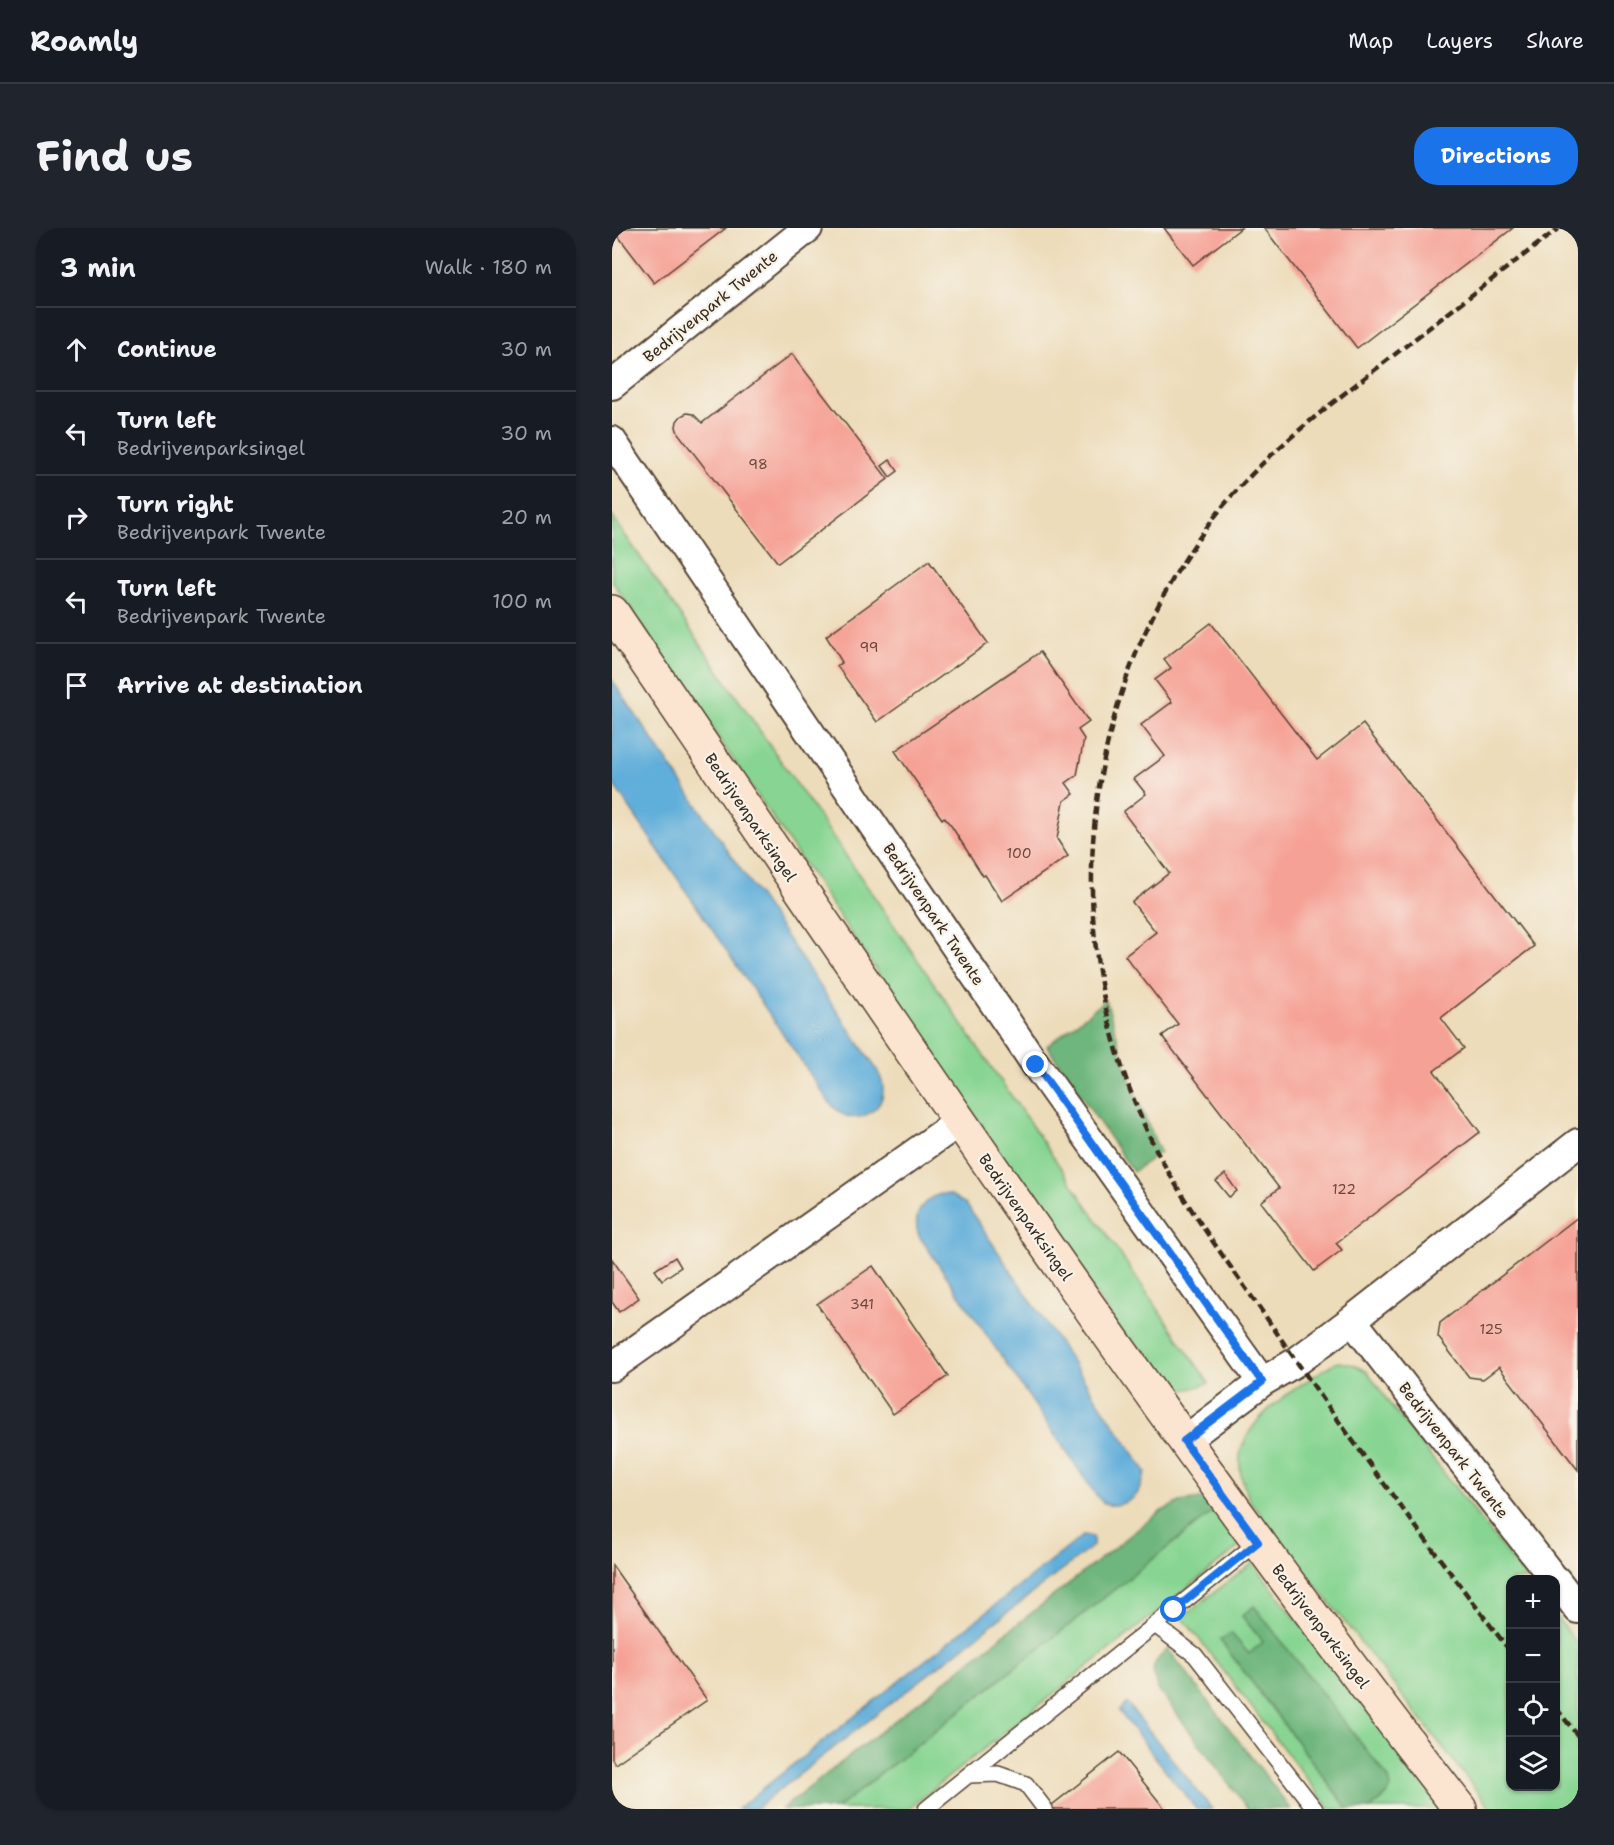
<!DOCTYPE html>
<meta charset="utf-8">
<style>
:root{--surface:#171b24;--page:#20242c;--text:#f1f3f6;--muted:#9ea1a6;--line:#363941;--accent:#1a73e8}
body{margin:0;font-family:"Shantell Sans",sans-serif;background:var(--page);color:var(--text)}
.controls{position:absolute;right:18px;bottom:18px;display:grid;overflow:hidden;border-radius:12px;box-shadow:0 2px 4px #0004}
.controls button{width:54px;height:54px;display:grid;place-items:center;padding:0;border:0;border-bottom:2px solid var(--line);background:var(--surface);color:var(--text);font:30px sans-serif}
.stop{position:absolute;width:18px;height:18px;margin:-14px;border:4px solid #1a73e8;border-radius:50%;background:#fff}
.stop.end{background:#1a73e8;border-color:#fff;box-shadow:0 2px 6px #0008}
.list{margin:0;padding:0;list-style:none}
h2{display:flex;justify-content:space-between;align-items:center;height:78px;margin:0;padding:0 24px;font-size:26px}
h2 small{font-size:20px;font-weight:400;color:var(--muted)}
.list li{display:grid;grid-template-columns:39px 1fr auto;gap:18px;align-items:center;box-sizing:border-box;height:84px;padding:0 24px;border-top:2px solid var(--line)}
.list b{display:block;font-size:22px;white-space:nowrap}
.list p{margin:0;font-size:20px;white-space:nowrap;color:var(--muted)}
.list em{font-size:20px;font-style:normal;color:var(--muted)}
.icon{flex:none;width:33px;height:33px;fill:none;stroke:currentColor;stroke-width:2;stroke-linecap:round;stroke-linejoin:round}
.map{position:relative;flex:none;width:966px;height:1581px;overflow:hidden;border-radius:24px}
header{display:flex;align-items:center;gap:36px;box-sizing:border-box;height:84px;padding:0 30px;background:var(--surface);border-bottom:2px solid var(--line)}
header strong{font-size:28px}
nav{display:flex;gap:33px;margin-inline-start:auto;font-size:21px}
.intro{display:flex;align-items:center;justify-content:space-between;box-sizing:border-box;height:144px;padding:0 36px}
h1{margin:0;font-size:42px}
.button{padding:15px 27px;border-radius:24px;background:var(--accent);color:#fff;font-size:21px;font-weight:700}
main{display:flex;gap:36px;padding:0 36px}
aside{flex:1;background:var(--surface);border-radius:24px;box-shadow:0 2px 4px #0004}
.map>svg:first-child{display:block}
.green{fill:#88d593;stroke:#628058;stroke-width:1.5}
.forest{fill:#6eb67d;stroke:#54704e;stroke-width:1.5}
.water{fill:#60aeda;stroke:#4e6c7c;stroke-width:1.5}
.building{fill:#f6a195}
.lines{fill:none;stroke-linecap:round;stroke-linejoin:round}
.lane-casing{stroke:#564535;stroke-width:18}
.street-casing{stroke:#564535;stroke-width:32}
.secondary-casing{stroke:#564535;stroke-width:36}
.lane{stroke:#fff;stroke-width:15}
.street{stroke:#fff;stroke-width:28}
.secondary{stroke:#fce5d0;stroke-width:33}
.rail{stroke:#3b2a1e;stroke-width:4.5;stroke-dasharray:9 4.5;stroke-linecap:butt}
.route{stroke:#1a73e8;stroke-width:8}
.labels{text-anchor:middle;stroke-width:4.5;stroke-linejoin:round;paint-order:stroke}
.number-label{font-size:14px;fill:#6a483c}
.street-label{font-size:16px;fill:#3b2a1e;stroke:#f7f3e8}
</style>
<header>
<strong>Roamly</strong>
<nav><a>Map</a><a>Layers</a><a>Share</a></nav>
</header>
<div class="intro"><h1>Find us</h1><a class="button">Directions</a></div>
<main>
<aside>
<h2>3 min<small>Walk · 180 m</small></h2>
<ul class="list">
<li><svg class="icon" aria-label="ahead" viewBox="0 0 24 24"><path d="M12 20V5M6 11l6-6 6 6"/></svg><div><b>Continue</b></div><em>30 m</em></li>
<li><svg class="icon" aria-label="left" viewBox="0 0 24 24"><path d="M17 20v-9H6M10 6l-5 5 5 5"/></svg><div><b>Turn left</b><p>Bedrijvenparksingel</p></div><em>30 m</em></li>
<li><svg class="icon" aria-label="right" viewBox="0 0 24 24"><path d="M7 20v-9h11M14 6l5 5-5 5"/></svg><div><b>Turn right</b><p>Bedrijvenpark Twente</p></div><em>20 m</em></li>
<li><svg class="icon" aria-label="left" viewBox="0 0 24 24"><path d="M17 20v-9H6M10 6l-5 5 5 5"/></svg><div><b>Turn left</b><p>Bedrijvenpark Twente</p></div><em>100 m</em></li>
<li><svg class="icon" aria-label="arrive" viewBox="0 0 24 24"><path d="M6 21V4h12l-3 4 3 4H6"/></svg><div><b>Arrive at destination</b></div></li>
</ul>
</aside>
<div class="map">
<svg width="966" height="1581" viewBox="0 0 966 1581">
<rect width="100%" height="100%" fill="#f7f3e8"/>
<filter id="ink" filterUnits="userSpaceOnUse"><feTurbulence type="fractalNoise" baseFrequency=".0167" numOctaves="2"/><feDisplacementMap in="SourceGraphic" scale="12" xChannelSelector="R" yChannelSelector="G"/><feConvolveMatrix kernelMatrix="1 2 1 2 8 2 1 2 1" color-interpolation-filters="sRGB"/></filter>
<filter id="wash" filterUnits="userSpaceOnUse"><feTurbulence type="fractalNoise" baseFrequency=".008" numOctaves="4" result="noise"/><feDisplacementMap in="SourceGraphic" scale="24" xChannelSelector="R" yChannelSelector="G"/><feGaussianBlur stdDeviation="1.35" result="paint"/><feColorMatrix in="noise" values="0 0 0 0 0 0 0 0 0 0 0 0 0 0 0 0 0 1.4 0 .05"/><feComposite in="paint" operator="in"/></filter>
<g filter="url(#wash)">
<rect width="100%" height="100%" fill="#eddcba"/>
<path class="green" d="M 0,288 L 597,1155 C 570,1164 561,1168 539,1147 L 0,353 Z
M 726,1134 L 743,1137 L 756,1144 L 779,1178 L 915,1351 L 898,1352 L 898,1558 L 944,1558 L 944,1388 L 966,1417 L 966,1581 L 879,1581 L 638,1273 C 632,1258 626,1244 628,1228 C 634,1188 688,1157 719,1137 Z
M 603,1282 L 628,1318 L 296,1581 L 224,1581 Z
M 641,1335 L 831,1581 L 758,1581 L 775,1567 L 777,1551 L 642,1379 L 630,1388 L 651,1414 L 637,1426 L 608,1412 L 736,1581 L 718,1581 L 570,1389 Z"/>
<path class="forest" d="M 494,772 L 520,859 L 548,924 L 521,944 L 435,818 Z
M 595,1270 L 603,1282 L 224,1581 L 170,1581 L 548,1284 L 568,1274 Z
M 642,1378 L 777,1551 L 779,1560 L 775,1567 L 758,1581 L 736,1581 L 608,1412 L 619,1405 L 637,1426 L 651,1414 L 630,1388 Z
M 556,1421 L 679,1581 L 636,1581 L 546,1461 C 538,1440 539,1436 556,1421 Z"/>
<path class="water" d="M 0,452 L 265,842 C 268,848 271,853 271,860 C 272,880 251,895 232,887 C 226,884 222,879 217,874 L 0,554 Z
M 329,966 L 339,967 L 354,976 L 534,1244 C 528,1260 527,1272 508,1276 C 496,1279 492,1277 484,1267 L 307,1008 C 300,989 309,971 329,966 Z
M 472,1307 L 481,1309 L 481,1318 L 143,1581 L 125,1581 Z
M 515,1475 L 600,1581 L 584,1581 L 507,1483 Z"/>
<g id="blocks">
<path class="building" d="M 0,0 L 114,0 L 42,55 Z
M 552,0 L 629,0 L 581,37 Z
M 652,0 L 901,0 L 745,120 Z
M 180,126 L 276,251 L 166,335 L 66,205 L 64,199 L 65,193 L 69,188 L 75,185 L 81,186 L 90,195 Z
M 278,232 L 286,243 L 278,249 L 270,238 Z
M 317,333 L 376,415 L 265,494 L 225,438 L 230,434 L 214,408 Z
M 599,395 L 705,532 L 751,496 L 922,718 L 829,790 L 852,820 L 822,843 L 868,904 L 724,1015 L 730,1022 L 702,1043 L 649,974 L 667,960 L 550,808 L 566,796 L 513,728 L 544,704 L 520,674 L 557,645 L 511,584 L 534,566 L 522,551 L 553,528 L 529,497 L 560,474 L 543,452 L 559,440 L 552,431 Z
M 428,424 L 477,494 L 466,502 L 472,511 L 465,547 L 454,555 L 462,566 L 452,573 L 445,611 L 456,628 L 390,673 L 373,647 L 371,648 L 340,599 L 332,589 L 330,591 L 283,523 Z
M 613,946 L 625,963 L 617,969 L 604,953 Z
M 966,989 L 966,1242 L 887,1139 L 871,1151 L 857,1149 L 826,1109 L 828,1095 Z
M 63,1029 L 69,1039 L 50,1052 L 43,1042 Z
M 0,1031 L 27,1070 L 7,1084 L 0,1074 Z
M 261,1038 L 336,1148 L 281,1186 L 205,1076 Z
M 0,1337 L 95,1472 L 3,1536 L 0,1531 Z
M 507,1524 L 553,1581 L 435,1581 Z"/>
</g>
</g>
<g filter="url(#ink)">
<use href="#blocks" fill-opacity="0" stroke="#564535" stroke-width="1.5"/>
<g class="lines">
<g class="lane-casing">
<path id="lane" d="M 543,1397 L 583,1427 L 703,1581
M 357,1547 L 386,1546 L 414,1556 L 433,1581
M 314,1581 L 646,1314"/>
</g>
<g class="street-casing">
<path id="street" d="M 0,157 L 196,0
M 0,213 L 424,837 L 650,1154
M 740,1092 L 943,1352
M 0,1139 L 347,894
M 572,1213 L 650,1154 L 684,1134 L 740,1092 L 966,915
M 944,1352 L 966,1381"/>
</g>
<g class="secondary-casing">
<path id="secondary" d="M 0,384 C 275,788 547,1195 848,1581"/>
</g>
<use href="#lane" class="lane"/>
<use href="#street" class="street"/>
<use href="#secondary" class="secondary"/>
<path class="rail" d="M 898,1423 C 815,1315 733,1205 656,1092 C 612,1028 562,965 531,894 C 441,689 471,451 612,277 C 657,223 712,181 768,138 C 827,92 887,46 947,0
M 944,1480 L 966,1508"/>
</g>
</g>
<g class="lines" filter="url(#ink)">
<path class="route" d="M 424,837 L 650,1154 L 572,1213 L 646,1314 L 562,1382"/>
</g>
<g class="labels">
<g class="number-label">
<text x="146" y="241">98</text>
<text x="257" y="424">99</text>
<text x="407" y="630">100</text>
<text x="732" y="966">122</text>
<text x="250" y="1081">341</text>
<text x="879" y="1106">125</text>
</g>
<g class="street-label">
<text transform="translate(98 78) rotate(-39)" y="6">Bedrijvenpark Twente</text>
<text transform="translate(139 589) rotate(56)" y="6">Bedrijvenparksingel</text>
<text transform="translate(322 686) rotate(56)" y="6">Bedrijvenpark Twente</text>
<text transform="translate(414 989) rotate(55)" y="6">Bedrijvenparksingel</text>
<text transform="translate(842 1222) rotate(52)" y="6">Bedrijvenpark Twente</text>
<text transform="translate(709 1398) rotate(53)" y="6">Bedrijvenparksingel</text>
</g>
</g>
</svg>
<div class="controls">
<button>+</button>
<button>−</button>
<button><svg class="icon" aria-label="locate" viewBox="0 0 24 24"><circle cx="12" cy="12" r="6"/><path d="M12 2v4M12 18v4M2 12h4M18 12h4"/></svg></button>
<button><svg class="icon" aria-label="layers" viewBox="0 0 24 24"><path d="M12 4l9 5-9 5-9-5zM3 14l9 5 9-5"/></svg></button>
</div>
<div class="stop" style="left:562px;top:1382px"></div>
<div class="stop end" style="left:424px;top:837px"></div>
</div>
</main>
